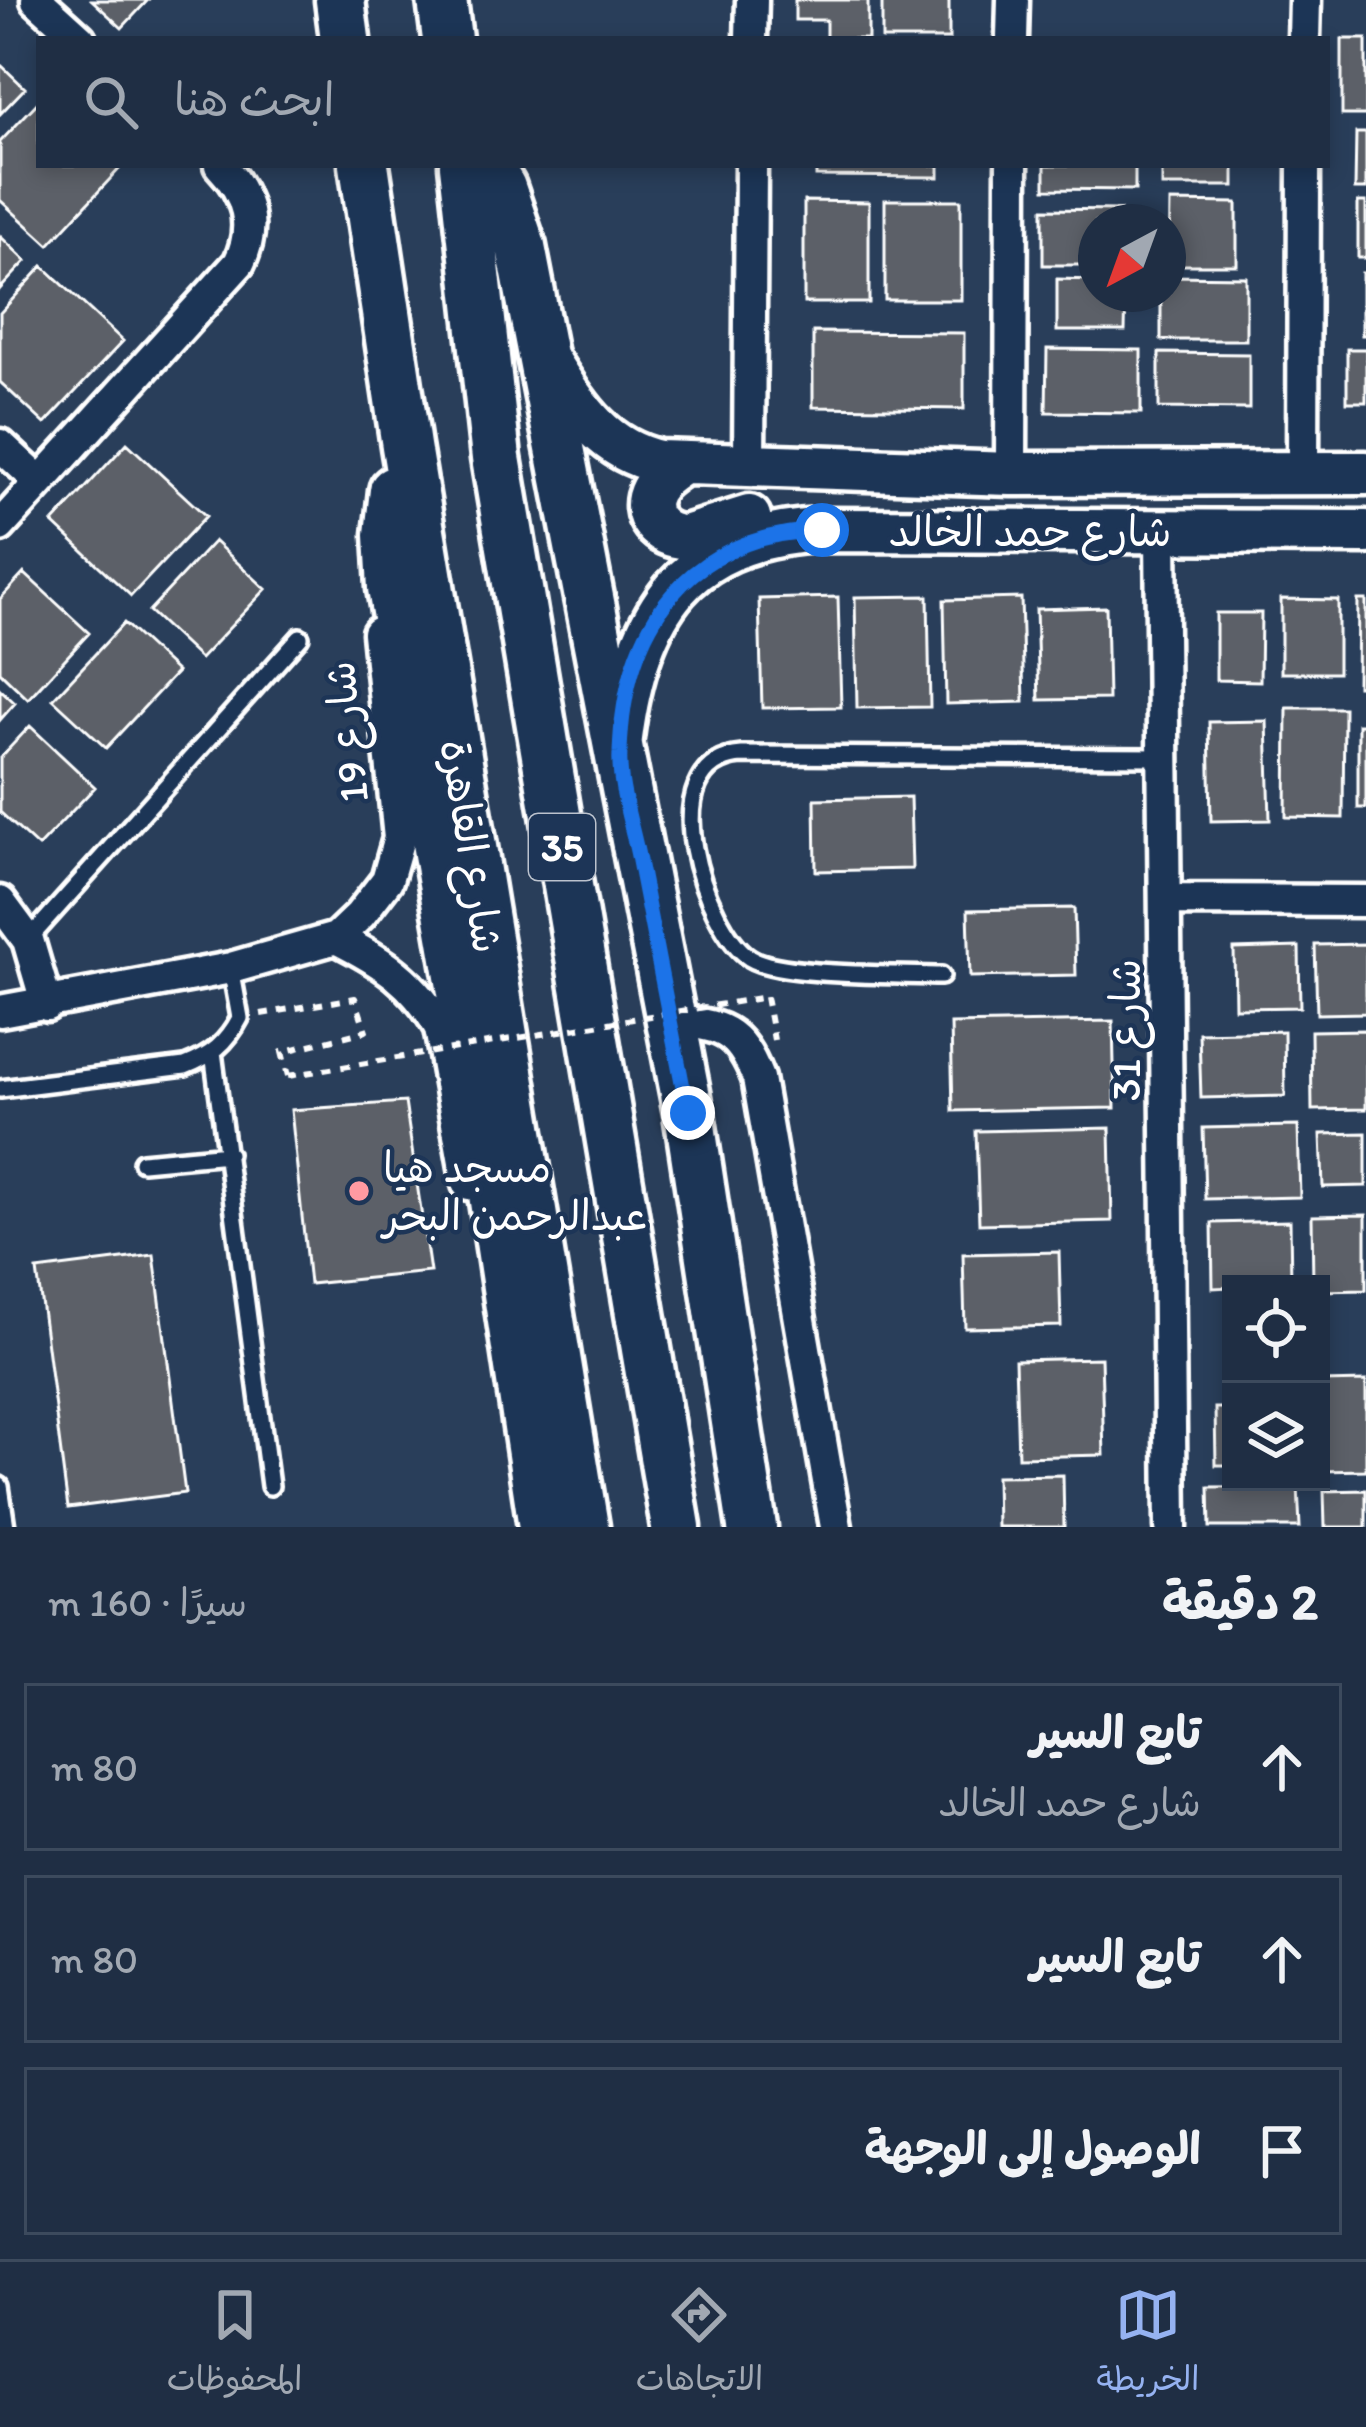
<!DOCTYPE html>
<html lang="ar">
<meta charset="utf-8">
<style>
:root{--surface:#1f2e44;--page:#2c3a4f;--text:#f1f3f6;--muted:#a1a8b2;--line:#3c4a5d;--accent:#95b2f1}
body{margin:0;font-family:Itim,"Playpen Sans Arabic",sans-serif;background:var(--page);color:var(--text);direction:rtl}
.controls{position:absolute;right:36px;bottom:36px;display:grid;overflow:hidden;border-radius:0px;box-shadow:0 6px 18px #0003}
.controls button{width:108px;height:108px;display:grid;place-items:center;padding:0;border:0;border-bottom:3px solid var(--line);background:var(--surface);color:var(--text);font:60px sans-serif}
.compass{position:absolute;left:1078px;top:204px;width:108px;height:108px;border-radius:50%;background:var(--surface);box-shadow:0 6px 18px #0003;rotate:221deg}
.stop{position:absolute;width:36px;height:36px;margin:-27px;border:9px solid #1a73e8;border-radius:50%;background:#fff}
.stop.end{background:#1a73e8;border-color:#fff;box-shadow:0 3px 12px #0008}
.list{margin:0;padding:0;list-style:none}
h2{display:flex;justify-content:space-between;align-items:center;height:156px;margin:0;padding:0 48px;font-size:51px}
h2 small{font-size:39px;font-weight:400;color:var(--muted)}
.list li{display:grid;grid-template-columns:78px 1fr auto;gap:36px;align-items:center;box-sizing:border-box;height:168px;margin:0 24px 24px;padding:0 24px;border:3px solid var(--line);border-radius:0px}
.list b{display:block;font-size:45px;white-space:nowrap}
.list p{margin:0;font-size:39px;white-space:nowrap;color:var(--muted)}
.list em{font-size:39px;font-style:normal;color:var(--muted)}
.icon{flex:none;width:66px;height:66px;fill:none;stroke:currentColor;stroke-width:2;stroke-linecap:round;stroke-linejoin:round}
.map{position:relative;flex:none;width:1366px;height:1527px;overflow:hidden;direction:ltr}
.search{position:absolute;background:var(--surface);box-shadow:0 6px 18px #0003;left:36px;right:36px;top:36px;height:132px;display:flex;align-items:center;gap:30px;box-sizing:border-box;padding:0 42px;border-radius:0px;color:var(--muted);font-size:45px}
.sheet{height:732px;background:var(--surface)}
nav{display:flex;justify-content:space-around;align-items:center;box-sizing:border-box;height:168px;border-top:3px solid var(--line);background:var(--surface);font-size:33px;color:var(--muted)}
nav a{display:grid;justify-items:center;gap:6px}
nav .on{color:var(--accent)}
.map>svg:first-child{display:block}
.building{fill:#5b6167;stroke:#fff;stroke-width:3}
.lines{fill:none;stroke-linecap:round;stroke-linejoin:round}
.lane-casing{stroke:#fff;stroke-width:24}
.street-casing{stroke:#fff;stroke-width:39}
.secondary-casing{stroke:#fff;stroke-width:51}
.primary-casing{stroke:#fff;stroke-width:57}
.path{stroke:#fff;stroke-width:6;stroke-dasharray:9 9;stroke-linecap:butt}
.lane{stroke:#1d3557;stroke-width:15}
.street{stroke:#1d3557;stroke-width:30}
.secondary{stroke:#1d3557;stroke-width:42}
.primary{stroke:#1d3557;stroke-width:48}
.path-bridge{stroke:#fff;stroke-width:6;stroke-dasharray:9 9;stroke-linecap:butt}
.route{stroke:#1a73e8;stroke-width:15}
.poi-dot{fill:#ff9aa2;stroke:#1d3557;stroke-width:4.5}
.labels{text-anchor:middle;stroke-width:9;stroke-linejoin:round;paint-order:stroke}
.shield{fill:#1d3557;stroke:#bbc2cd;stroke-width:3}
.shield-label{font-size:39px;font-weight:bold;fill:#fff}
.street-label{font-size:42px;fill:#fff;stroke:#1d3557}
.poi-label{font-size:42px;fill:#fff;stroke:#1d3557;text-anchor:start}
</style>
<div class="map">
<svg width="1366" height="1527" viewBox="0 0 1366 1527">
<rect width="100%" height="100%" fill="#293e5a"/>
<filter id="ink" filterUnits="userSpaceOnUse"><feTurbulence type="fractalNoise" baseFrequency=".00833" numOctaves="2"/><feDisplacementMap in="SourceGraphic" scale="24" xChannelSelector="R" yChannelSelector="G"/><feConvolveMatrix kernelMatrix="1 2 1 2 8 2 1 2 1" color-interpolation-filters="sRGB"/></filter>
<g filter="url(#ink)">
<path class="building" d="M 92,0 L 148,0 L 122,28 Z
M 795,0 L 868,0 L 868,39 L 826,39 L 826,20 L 795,20 Z
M 882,0 L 949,0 L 949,39 L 882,39 Z
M 1342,39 L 1366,39 L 1366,115 L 1342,115 Z
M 0,64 L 25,88 L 0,114 Z
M 39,101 L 39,165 L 123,165 L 49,245 L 0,200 L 0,142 Z
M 1356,133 L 1366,133 L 1366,189 L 1355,189 Z
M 816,165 L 939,165 L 939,177 L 816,176 Z
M 1045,165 L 1135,165 L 1135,190 L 1045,189 Z
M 1162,165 L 1234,165 L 1234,186 L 1162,186 Z
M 885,200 L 961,200 L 961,300 L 885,300 Z
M 804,201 L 869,202 L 869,303 L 804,303 Z
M 1170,202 L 1237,203 L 1237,265 L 1169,265 Z
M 1358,202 L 1366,202 L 1366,258 L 1358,258 Z
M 1043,209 L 1120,210 L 1120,222 L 1096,222 L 1096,265 L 1043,265 Z
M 0,236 L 26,261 L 0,289 Z
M 43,266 L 123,341 L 45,424 L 0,382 L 0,313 Z
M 1362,273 L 1366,273 L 1366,335 L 1362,335 Z
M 1168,276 L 1246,277 L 1246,340 L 1161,340 L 1161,294 L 1168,294 Z
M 1057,279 L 1096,280 L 1096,294 L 1126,294 L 1125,331 L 1057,331 Z
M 813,332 L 964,333 L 964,409 L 813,407 Z
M 1047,349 L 1141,350 L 1141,413 L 1046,412 Z
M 1347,349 L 1366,349 L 1366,402 L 1347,402 Z
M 1159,353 L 1249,354 L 1249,409 L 1159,408 Z
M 127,443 L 206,516 L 131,596 L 53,523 Z
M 214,541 L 266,589 L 200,659 L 149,611 Z
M 24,573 L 89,633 L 28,699 L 0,672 L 0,599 Z
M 928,596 L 930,707 L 857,708 L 855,597 Z
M 838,597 L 841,707 L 762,708 L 759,599 Z
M 1021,598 L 1024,702 L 946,704 L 944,600 Z
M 1281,599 L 1338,600 L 1338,673 L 1281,673 Z
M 1358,600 L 1366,600 L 1366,686 L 1357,686 Z
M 1106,607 L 1108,699 L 1039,700 L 1036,609 Z
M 1216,613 L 1261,613 L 1260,681 L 1216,680 Z
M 124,623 L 177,672 L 106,748 L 53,699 Z
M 0,689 L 15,703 L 0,720 Z
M 1287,708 L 1344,708 L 1343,818 L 1286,817 Z
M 1267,721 L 1270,820 L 1211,821 L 1209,722 Z
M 1358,724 L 1366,724 L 1366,808 L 1358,808 Z
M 30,726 L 95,787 L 38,847 L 0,812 L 0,758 Z
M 910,797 L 912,869 L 816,871 L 815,799 Z
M 1074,908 L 1076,975 L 970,977 L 968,910 Z
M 1366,944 L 1366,1013 L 1317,1014 L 1315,945 Z
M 1299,947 L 1300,1007 L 1235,1008 L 1234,949 Z
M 1113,1021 L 1115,1108 L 953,1111 L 951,1024 Z
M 1366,1030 L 1366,1109 L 1312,1110 L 1311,1031 Z
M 1284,1031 L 1285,1096 L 1201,1098 L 1199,1033 Z
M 405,1102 L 430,1272 L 309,1284 L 291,1110 Z
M 1298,1126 L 1300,1197 L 1205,1199 L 1203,1128 Z
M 1110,1128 L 1112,1221 L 979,1224 L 976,1131 Z
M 1366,1133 L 1366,1186 L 1323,1187 L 1321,1134 Z
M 1366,1215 L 1366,1290 L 1321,1291 L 1321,1284 L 1313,1284 L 1312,1216 Z
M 1290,1221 L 1291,1284 L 1213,1288 L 1212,1223 Z
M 1059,1252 L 1061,1326 L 965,1328 L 963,1254 Z
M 154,1255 L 185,1493 L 68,1508 L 37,1270 Z
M 1101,1358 L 1104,1455 L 1018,1457 L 1015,1360 Z
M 1366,1381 L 1366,1470 L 1321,1471 L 1321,1382 Z
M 1215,1408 L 1231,1408 L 1231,1465 L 1216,1465 Z
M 1063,1475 L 1064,1527 L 997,1527 L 996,1476 Z
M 1298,1486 L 1300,1527 L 1210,1527 L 1209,1487 Z
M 1366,1490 L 1366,1527 L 1325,1527 L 1324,1491 Z"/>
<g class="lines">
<g class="lane-casing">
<path id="lane" d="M 28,940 L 300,637
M 941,976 C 901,974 780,977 750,958 C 705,928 648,762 742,755 L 1162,757
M 213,1052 L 270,1486
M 0,1089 L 185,1066 C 211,1056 227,1043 240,1018 L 231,968
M 142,1162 L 228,1154
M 0,1486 L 6,1527"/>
</g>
<g class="street-casing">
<path id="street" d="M 37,0 L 80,39
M 751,39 L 752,0
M 1012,39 L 1013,0
M 1304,39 L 1305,0
M 0,445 L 40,482
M 749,463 L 751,165
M 1011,474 L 1012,165
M 1303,475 L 1304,165
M 0,526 L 239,263 C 257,226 248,194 220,165
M 1161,533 L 1171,1527
M 1166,900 L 1366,901
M 0,902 L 28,940 L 47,1005
M 336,938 C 382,961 415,982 440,1028 L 468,1184
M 0,1011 L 231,968 L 336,938 L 360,915 L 387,880 L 399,838 L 378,633
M 670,1021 C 721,1025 738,1028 758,1078 L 836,1527"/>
</g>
<g class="secondary-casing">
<path id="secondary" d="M 545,357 C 576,405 600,449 659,462 L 1011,474 L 1366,473
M 682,463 C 672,470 658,478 652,490 C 639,515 660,537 685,537 L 749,517
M 621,738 C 637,611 685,536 822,530 L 1366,532"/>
</g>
<g class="primary-casing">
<path id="primary" d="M 340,0 L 345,39
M 442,0 L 447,39
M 364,165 L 406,446 L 584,1527
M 464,165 L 496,458 L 676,1527
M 487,165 L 501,188 L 521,247 L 689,1113 L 752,1527
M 394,491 L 389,535 L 392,588 L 467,1021 L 543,1527"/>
</g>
<path class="path" d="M 766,997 L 774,1040
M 261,1014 L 355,998 L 366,1031 L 282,1052 L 288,1076"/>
<use href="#lane" class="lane"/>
<use href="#street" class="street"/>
<use href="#secondary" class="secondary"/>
<use href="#primary" class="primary"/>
<path class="path-bridge" d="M 288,1076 L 766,997"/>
</g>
</g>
<g class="lines" filter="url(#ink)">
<path class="route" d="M 688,1113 C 672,1029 656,945 639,861 C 633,827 618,787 620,753 C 624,624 687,535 822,530"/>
</g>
<circle class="poi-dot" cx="359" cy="1191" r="12"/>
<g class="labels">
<rect class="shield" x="529" y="814" width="66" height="66" rx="9"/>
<g class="shield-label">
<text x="562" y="861">35</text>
</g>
<g class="street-label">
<text x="1030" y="546">شارع حمد الخالد</text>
<text transform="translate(346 732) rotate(-96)" y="15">شارع 19</text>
<text transform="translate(472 846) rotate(81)" y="15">شارع القاهرة</text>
<text transform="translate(1125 1030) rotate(-90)" y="15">شارع 31</text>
</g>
<g class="poi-label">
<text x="383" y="1182">مسجد هيا<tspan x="383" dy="48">عبدالرحمن البحر</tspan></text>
</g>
</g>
</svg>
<div class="controls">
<button><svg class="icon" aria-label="locate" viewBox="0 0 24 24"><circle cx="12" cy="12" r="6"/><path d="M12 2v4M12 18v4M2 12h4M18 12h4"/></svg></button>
<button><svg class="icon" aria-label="layers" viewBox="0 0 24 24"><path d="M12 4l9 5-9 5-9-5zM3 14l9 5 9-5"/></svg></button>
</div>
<svg class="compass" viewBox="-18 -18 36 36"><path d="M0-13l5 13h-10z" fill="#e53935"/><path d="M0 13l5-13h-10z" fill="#a1a8b2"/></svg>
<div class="stop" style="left:822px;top:530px"></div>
<div class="stop end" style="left:688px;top:1113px"></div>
<div class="search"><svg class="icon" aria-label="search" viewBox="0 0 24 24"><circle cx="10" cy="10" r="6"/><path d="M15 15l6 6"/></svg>ابحث هنا</div>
</div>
<section class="sheet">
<h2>2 دقيقة<small>سيرًا · 160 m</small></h2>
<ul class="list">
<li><svg class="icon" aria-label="ahead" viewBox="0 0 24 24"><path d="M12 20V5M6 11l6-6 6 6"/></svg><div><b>تابع السير</b><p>شارع حمد الخالد</p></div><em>80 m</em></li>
<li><svg class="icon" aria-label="ahead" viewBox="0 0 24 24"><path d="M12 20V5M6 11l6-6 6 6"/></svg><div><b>تابع السير</b></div><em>80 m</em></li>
<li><svg class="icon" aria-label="arrive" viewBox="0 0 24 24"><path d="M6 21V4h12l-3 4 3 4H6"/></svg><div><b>الوصول إلى الوجهة</b></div></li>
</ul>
</section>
<nav>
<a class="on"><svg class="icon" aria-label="map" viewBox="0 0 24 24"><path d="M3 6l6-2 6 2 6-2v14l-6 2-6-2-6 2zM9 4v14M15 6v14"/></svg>الخريطة</a>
<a><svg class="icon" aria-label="directions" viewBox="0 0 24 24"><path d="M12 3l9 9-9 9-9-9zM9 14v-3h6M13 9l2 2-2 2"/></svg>الاتجاهات</a>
<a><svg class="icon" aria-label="saved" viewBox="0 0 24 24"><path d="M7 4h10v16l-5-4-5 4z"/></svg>المحفوظات</a>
</nav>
